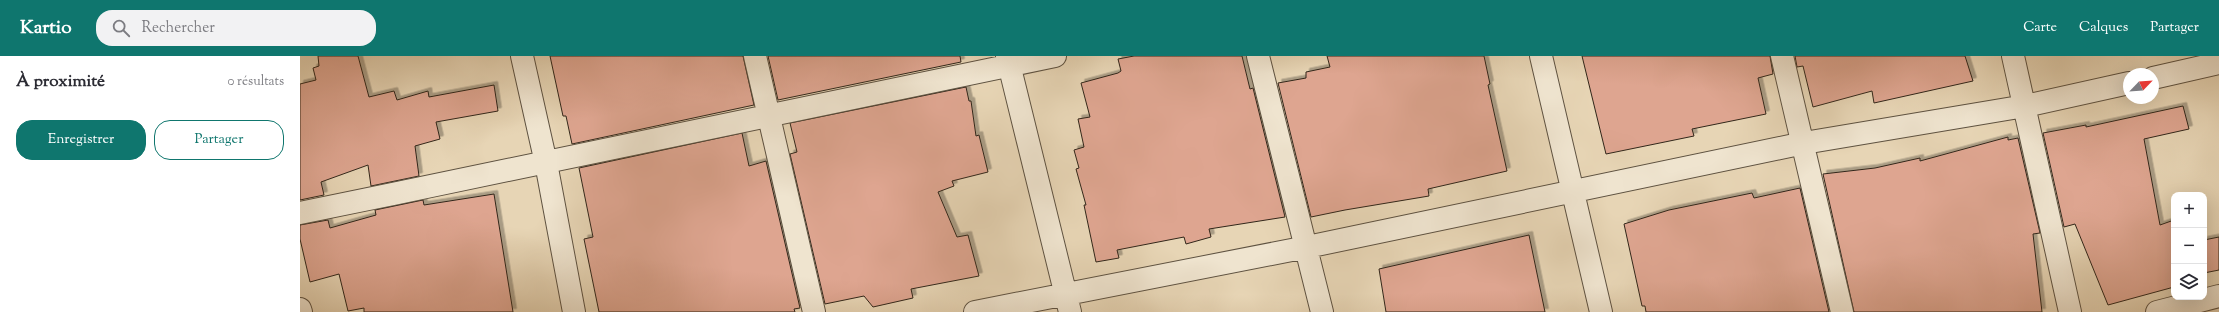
<!DOCTYPE html>
<html lang="fr">
<meta charset="utf-8">
<style>
:root{--surface:#fff;--page:#f2f2f3;--text:#2b2b33;--muted:#7c7c81;--line:#e1e1e2;--accent:#0f766e}
body{margin:0;font-family:"Sorts Mill Goudy",serif;background:var(--page);color:var(--text)}
.controls{position:absolute;right:12px;bottom:12px;display:grid;overflow:hidden;border-radius:8px;box-shadow:0 4px 16px #0002}
.controls button{width:36px;height:36px;display:grid;place-items:center;padding:0;border:0;border-bottom:1px solid var(--line);background:var(--surface);color:var(--text);font:20px sans-serif}
.compass{position:absolute;left:1823px;top:12px;width:36px;height:36px;border-radius:50%;background:var(--surface);box-shadow:0 4px 16px #0002;rotate:65deg}
.list{margin:0;padding:0;list-style:none}
h2{display:flex;justify-content:space-between;align-items:center;height:52px;margin:0;padding:0 16px;font-size:17px}
h2 small{font-size:13px;font-weight:400;color:var(--muted)}
.actions{display:flex;gap:8px;padding:12px 16px}
.actions a{flex:1;padding:9px 0;border:1px solid var(--accent);border-radius:16px;text-align:center;font-size:14px;color:var(--accent)}
.actions .main{background:var(--accent);color:#fff}
.icon{flex:none;width:22px;height:22px;fill:none;stroke:currentColor;stroke-width:2;stroke-linecap:round;stroke-linejoin:round}
.map{position:relative;flex:none;width:1919px;height:256px;overflow:hidden}
header{display:flex;align-items:center;gap:24px;box-sizing:border-box;height:56px;padding:0 20px;background:var(--accent);color:#fff}
header strong{font-size:19px}
nav{display:flex;gap:22px;margin-inline-start:auto;font-size:14px}
.search{width:280px;height:36px;background:var(--page);display:flex;align-items:center;gap:10px;box-sizing:border-box;padding:0 14px;border-radius:16px;color:var(--muted);font-size:15px}
main{display:flex}
aside{flex:1;background:var(--surface)}
.map>svg:first-child{display:block}
.building{fill:#dea590;stroke:#31261a;filter:url(#shadow)}
.lines{fill:none;stroke-linecap:round;stroke-linejoin:round}
.street-casing{stroke:#5e5241;stroke-width:24}
.street{stroke:#efe4cf;stroke-width:22}
</style>
<header>
<strong>Kartio</strong>
<div class="search"><svg class="icon" aria-label="search" viewBox="0 0 24 24"><circle cx="10" cy="10" r="6"/><path d="M15 15l6 6"/></svg>Rechercher</div>
<nav><a>Carte</a><a>Calques</a><a>Partager</a></nav>
</header>
<main>
<aside>
<h2>À proximité<small>0 résultats</small></h2>
<ul class="list">
</ul>
<div class="actions"><a class="main">Enregistrer</a><a>Partager</a></div>
</aside>
<div class="map">
<svg width="1919" height="256" viewBox="0 0 1919 256">
<defs>
<filter id="shadow"><feDropShadow dx="3.5" dy="-3.5" stdDeviation="0" flood-color="#0004"/></filter>
</defs>
<rect width="100%" height="100%" fill="#e7d5b5"/>
<filter id="stains"><feTurbulence type="fractalNoise" baseFrequency=".005" numOctaves="4"/><feColorMatrix values="0 0 0 0 .2 0 0 0 0 .09 0 0 0 0 .02 0 0 0 .5 -.17"/></filter>
<radialGradient id="worn" r=".72"><stop offset=".6" stop-color="#630" stop-opacity="0"/><stop offset="1" stop-color="#630" stop-opacity=".3"/></radialGradient>
<path class="building" d="M 18,0 L 58,0 L 69,41 L 94,35 L 97,44 L 128,35 L 129,41 L 194,29 L 198,55 L 136,66 L 140,83 L 115,90 L 119,120 L 71,130 L 68,109 L 21,126 L 24,139 L 0,144 L 0,28 L 16,24 L 13,12 L 19,10 Z
M 250,0 L 443,0 L 454,49 L 272,88 L 266,60 L 263,60 Z
M 468,0 L 660,0 L 661,6 L 478,44 Z
M 834,0 L 942,0 L 950,33 L 953,32 L 985,161 L 909,173 L 911,181 L 886,188 L 884,181 L 817,194 L 819,202 L 796,206 L 784,149 L 786,149 L 776,113 L 779,112 L 774,94 L 784,91 L 778,63 L 790,61 L 781,27 L 818,17 L 821,15 L 818,3 Z
M 1027,0 L 1184,0 L 1190,28 L 1188,29 L 1207,115 L 1128,133 L 1129,140 L 1045,154 L 1011,161 L 978,27 L 1006,22 L 1006,16 L 1030,11 Z
M 1282,0 L 1470,0 L 1473,18 L 1458,22 L 1466,58 L 1392,73 L 1394,80 L 1306,98 Z
M 1495,0 L 1665,0 L 1673,25 L 1574,47 L 1572,35 L 1513,51 L 1503,10 L 1497,11 Z
M 666,31 L 669,45 L 671,45 L 676,80 L 679,79 L 688,116 L 652,125 L 654,130 L 638,136 L 657,181 L 668,179 L 679,220 L 611,233 L 613,242 L 573,251 L 564,240 L 525,248 L 490,98 L 497,96 L 490,67 Z
M 1883,50 L 1889,73 L 1844,83 L 1860,169 L 1874,164 L 1874,231 L 1808,249 L 1775,168 L 1764,171 L 1743,77 L 1786,69 L 1786,71 Z
M 442,77 L 449,110 L 466,105 L 500,252 L 494,253 L 495,256 L 299,256 L 284,183 L 293,181 L 279,112 Z
M 1708,81 L 1708,84 L 1718,82 L 1740,177 L 1733,178 L 1742,256 L 1554,256 L 1523,118 L 1575,112 L 1620,102 L 1620,105 Z
M 1500,132 L 1529,256 L 1346,256 L 1345,250 L 1342,250 L 1324,168 L 1369,154 L 1452,137 L 1454,142 Z
M 194,138 L 213,256 L 64,256 L 64,252 L 48,255 L 39,218 L 10,226 L 0,183 L 0,169 L 28,164 L 30,172 L 76,159 L 75,154 L 123,144 L 124,149 Z
M 1229,179 L 1245,256 L 1086,256 L 1079,213 Z
M 1919,181 L 1919,214 L 1904,217 L 1904,184 Z"/>
<g class="lines">
<g class="street-casing">
<path id="street" d="M 222,0 L 246,107 L 274,256
M 455,0 L 514,256
M 707,0 L 770,256
M 958,0 L 1022,256
M 1241,0 L 1301,256
M 1482,0 L 1542,256
M 1713,0 L 1770,256
M 1853,22 L 1919,7
M 0,157 C 252,106 503,50 755,0
M 0,253 L 1,256
M 675,256 L 1007,191 L 1504,87 L 1725,50 L 1829,27
M 1857,256 L 1919,240"/>
</g>
<use href="#street" class="street"/>
</g>
<rect width="100%" height="100%" filter="url(#stains)"/>
<rect width="100%" height="100%" fill="url(#worn)"/>
</svg>
<div class="controls">
<button>+</button>
<button>−</button>
<button><svg class="icon" aria-label="layers" viewBox="0 0 24 24"><path d="M12 4l9 5-9 5-9-5zM3 14l9 5 9-5"/></svg></button>
</div>
<svg class="compass" viewBox="-18 -18 36 36"><path d="M0-13l5 13h-10z" fill="#e53935"/><path d="M0 13l5-13h-10z" fill="#7c7c81"/></svg>
</div>
</main>
